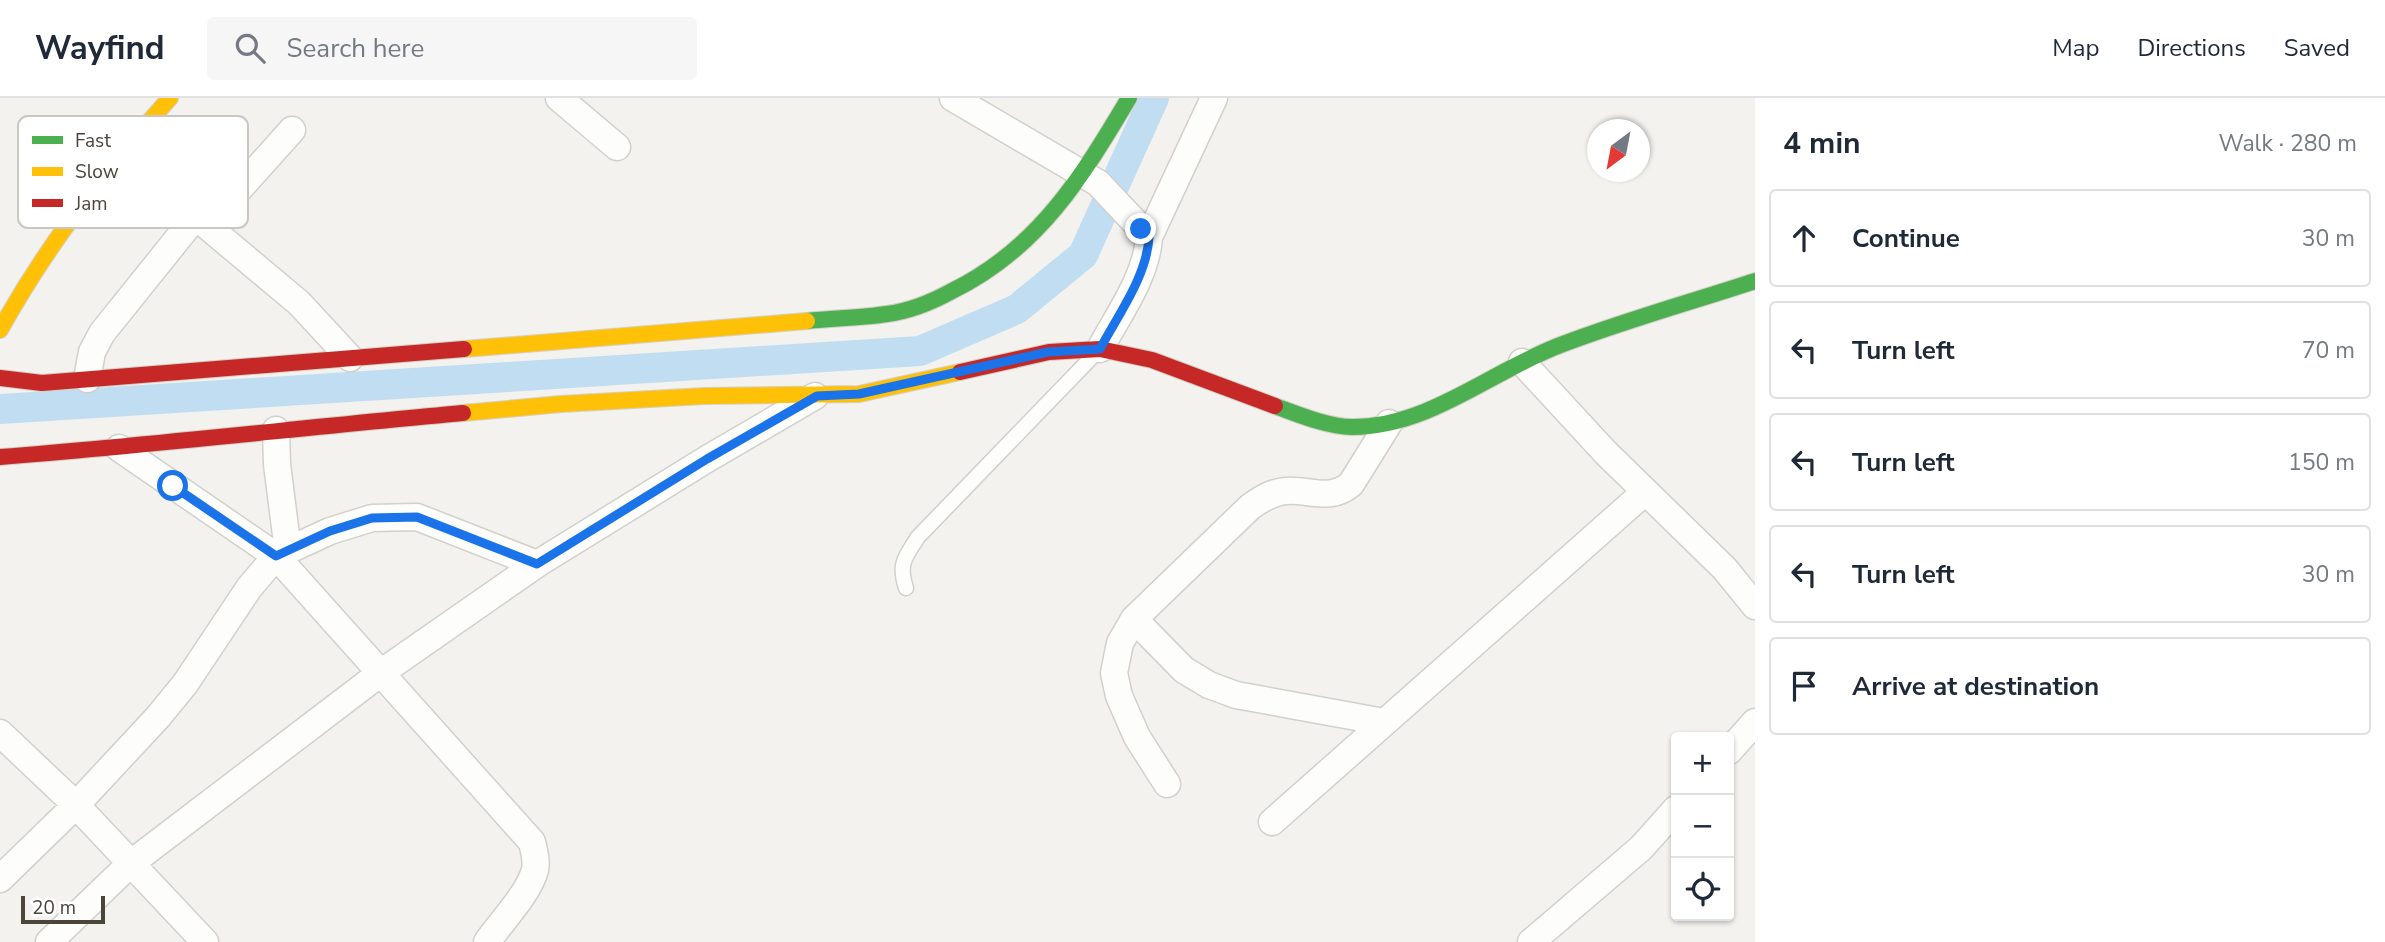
<!DOCTYPE html>
<meta charset="utf-8">
<style>
:root{--surface:#fff;--page:#f6f6f7;--text:#1f2937;--muted:#747a83;--line:#e0e1e3}
body{margin:0;font-family:"Nunito Sans",sans-serif;background:var(--page);color:var(--text)}
.controls{position:absolute;right:21px;bottom:21px;display:grid;overflow:hidden;border-radius:7px;box-shadow:0 2px 5px #0004}
.controls button{width:63px;height:63px;display:grid;place-items:center;padding:0;border:0;border-bottom:2px solid var(--line);background:var(--surface);color:var(--text);font:35px sans-serif}
.compass{position:absolute;left:1587px;top:21px;width:63px;height:63px;border-radius:50%;background:var(--surface);box-shadow:0 2px 5px #0004;rotate:212deg}
.scale{position:absolute;left:21px;bottom:18px;width:84px;box-sizing:border-box;padding-left:7px;border:4px solid #4b4439;border-top:0;font-size:19px;line-height:24px;white-space:nowrap;color:#4b4439;-webkit-text-stroke:5px #fff;paint-order:stroke}
.stop{position:absolute;width:21px;height:21px;margin:-16px;border:5px solid #1a73e8;border-radius:50%;background:#fff}
.stop.end{background:#1a73e8;border-color:#fff;box-shadow:0 2px 7px #0008}
.list{margin:0;padding:0;list-style:none}
h2{display:flex;justify-content:space-between;align-items:center;height:91px;margin:0;padding:0 28px;font-size:30px}
h2 small{font-size:23px;font-weight:400;color:var(--muted)}
.list li{display:grid;grid-template-columns:46px 1fr auto;gap:21px;align-items:center;box-sizing:border-box;height:98px;margin:0 14px 14px;padding:0 14px;border:2px solid var(--line);border-radius:7px}
.list b{display:block;font-size:26px;white-space:nowrap}
.list em{font-size:23px;font-style:normal;color:var(--muted)}
.icon{flex:none;width:38px;height:38px;fill:none;stroke:currentColor;stroke-width:2;stroke-linecap:round;stroke-linejoin:round}
.map{position:relative;flex:none;width:1755px;height:844px;overflow:hidden}
header{display:flex;align-items:center;gap:42px;box-sizing:border-box;height:98px;padding:0 35px;background:var(--surface);border-bottom:2px solid var(--line)}
header strong{font-size:33px}
nav{display:flex;gap:38px;margin-inline-start:auto;font-size:24px}
.search{width:490px;height:63px;background:var(--page);display:flex;align-items:center;gap:18px;box-sizing:border-box;padding:0 24px;border-radius:7px;color:var(--muted);font-size:26px}
main{display:flex}
aside{flex:1;background:var(--surface)}
.map>svg:first-child{display:block}
.lines{fill:none;stroke-linecap:round;stroke-linejoin:round}
.canal{stroke:#c0ddf1;stroke-width:30}
.lane-casing{stroke:#d2d0cb;stroke-width:17}
.street-casing{stroke:#d2d0cb;stroke-width:29}
.fast-casing{stroke:#d3cfc5;stroke-width:18}
.slow-casing{stroke:#d3cfc5;stroke-width:18}
.jam-casing{stroke:#d3cfc5;stroke-width:18}
.lane{stroke:#fdfdfc;stroke-width:14}
.street{stroke:#fdfdfc;stroke-width:26}
.fast{stroke:#4caf50;stroke-width:16}
.slow{stroke:#ffc107;stroke-width:16}
.jam{stroke:#c62828;stroke-width:16}
.route{stroke:#1a73e8;stroke-width:9}
.key{fill:#fff;stroke:#c9c7c4;stroke-width:2}
.key-label{font-size:19px;fill:#4b4439}
</style>
<header>
<strong>Wayfind</strong>
<div class="search"><svg class="icon" aria-label="search" viewBox="0 0 24 24"><circle cx="10" cy="10" r="6"/><path d="M15 15l6 6"/></svg>Search here</div>
<nav><a>Map</a><a>Directions</a><a>Saved</a></nav>
</header>
<main>
<div class="map">
<svg width="1755" height="844" viewBox="0 0 1755 844">
<rect width="100%" height="100%" fill="#f4f2ee"/>
<g class="lines">
<path class="canal" d="M 0,311 L 920,253 L 1017,211 L 1083,157 L 1154,0"/>
<g class="lane-casing">
<path id="lane" d="M 906,490 C 898,466 905,459 918,439 L 1092,259"/>
</g>
<g class="street-casing">
<path id="street" d="M 559,0 L 617,49
M 953,0 L 1098,85 L 1149,139 C 1147,178 1118,217 1100,251
M 121,56 L 299,205 L 350,260
M 207,127 L 292,32
M 1149,139 L 1214,0
M 1522,264 L 1606,355 L 1725,471 L 1755,508
M 87,281 L 92,254 L 102,235 L 196,118
M 276,332 L 277,366 L 288,453
M 119,350 L 276,458 L 532,744 C 534,753 537,763 535,772 C 529,795 501,824 487,844
M 1134,521 L 1184,572 L 1209,587 L 1236,597 L 1384,624
M 0,635 L 76,707 L 205,844
M 1729,653 L 1755,624
M 1167,686 L 1137,639 L 1119,598 L 1114,575 L 1120,545 L 1134,521 L 1250,409 C 1261,401 1272,394 1286,393 C 1310,391 1330,404 1351,386 L 1389,325
M 1272,724 L 1645,394
M 0,781 L 76,707 L 158,619 L 185,586 L 249,490 L 276,458 L 330,433 L 372,420 L 417,419 L 537,466
M 49,844 L 130,766 L 382,574 L 537,466 L 707,361 L 815,298
M 1531,844 L 1641,750 L 1676,711"/>
</g>
<g class="fast-casing">
<path id="fast" d="M 807,223 C 834,220 861,220 887,216 C 910,213 932,204 952,193 C 1038,151 1082,79 1129,0
M 1275,308 C 1297,316 1328,329 1352,329 C 1430,329 1492,272 1563,246 C 1626,222 1691,204 1755,183"/>
</g>
<g class="slow-casing">
<path id="slow" d="M 0,232 C 47,147 105,72 170,0
M 464,251 L 807,223
M 463,315 L 561,306 L 704,298 L 859,296 L 960,274"/>
</g>
<g class="jam-casing">
<path id="jam" d="M 960,274 L 1049,254 L 1100,251 L 1152,262 L 1275,308
M 0,280 L 42,285 L 464,251
M 0,359 C 154,347 308,329 463,315"/>
</g>
<use href="#lane" class="lane"/>
<use href="#street" class="street"/>
<use href="#fast" class="fast"/>
<use href="#slow" class="slow"/>
<use href="#jam" class="jam"/>
</g>
<g class="lines">
<path class="route" d="M 173,388 L 276,458 L 330,433 L 372,420 L 417,419 L 537,466 L 707,361 L 817,298 L 859,296 L 1048,254 L 1100,251 C 1118,217 1147,178 1149,139 L 1141,131"/>
</g>
<rect x="18" y="18" width="230" height="112" rx="10" class="key"/>
<rect x="32" y="38" width="31" height="8" fill="#4caf50"/>
<rect x="32" y="69" width="31" height="9" fill="#ffc107"/>
<rect x="32" y="101" width="31" height="8" fill="#c62828"/>
<g class="key-label">
<text x="75" y="49">Fast</text>
<text x="75" y="80">Slow</text>
<text x="75" y="112">Jam</text>
</g>
</svg>
<div class="controls">
<button>+</button>
<button>−</button>
<button><svg class="icon" aria-label="locate" viewBox="0 0 24 24"><circle cx="12" cy="12" r="6"/><path d="M12 2v4M12 18v4M2 12h4M18 12h4"/></svg></button>
</div>
<svg class="compass" viewBox="-18 -18 36 36"><path d="M0-13l5 13h-10z" fill="#e53935"/><path d="M0 13l5-13h-10z" fill="#747a83"/></svg>
<div class="scale">20 m</div>
<div class="stop" style="left:173px;top:388px"></div>
<div class="stop end" style="left:1141px;top:131px"></div>
</div>
<aside>
<h2>4 min<small>Walk · 280 m</small></h2>
<ul class="list">
<li><svg class="icon" aria-label="ahead" viewBox="0 0 24 24"><path d="M12 20V5M6 11l6-6 6 6"/></svg><div><b>Continue</b></div><em>30 m</em></li>
<li><svg class="icon" aria-label="left" viewBox="0 0 24 24"><path d="M17 20v-9H6M10 6l-5 5 5 5"/></svg><div><b>Turn left</b></div><em>70 m</em></li>
<li><svg class="icon" aria-label="left" viewBox="0 0 24 24"><path d="M17 20v-9H6M10 6l-5 5 5 5"/></svg><div><b>Turn left</b></div><em>150 m</em></li>
<li><svg class="icon" aria-label="left" viewBox="0 0 24 24"><path d="M17 20v-9H6M10 6l-5 5 5 5"/></svg><div><b>Turn left</b></div><em>30 m</em></li>
<li><svg class="icon" aria-label="arrive" viewBox="0 0 24 24"><path d="M6 21V4h12l-3 4 3 4H6"/></svg><div><b>Arrive at destination</b></div></li>
</ul>
</aside>
</main>
